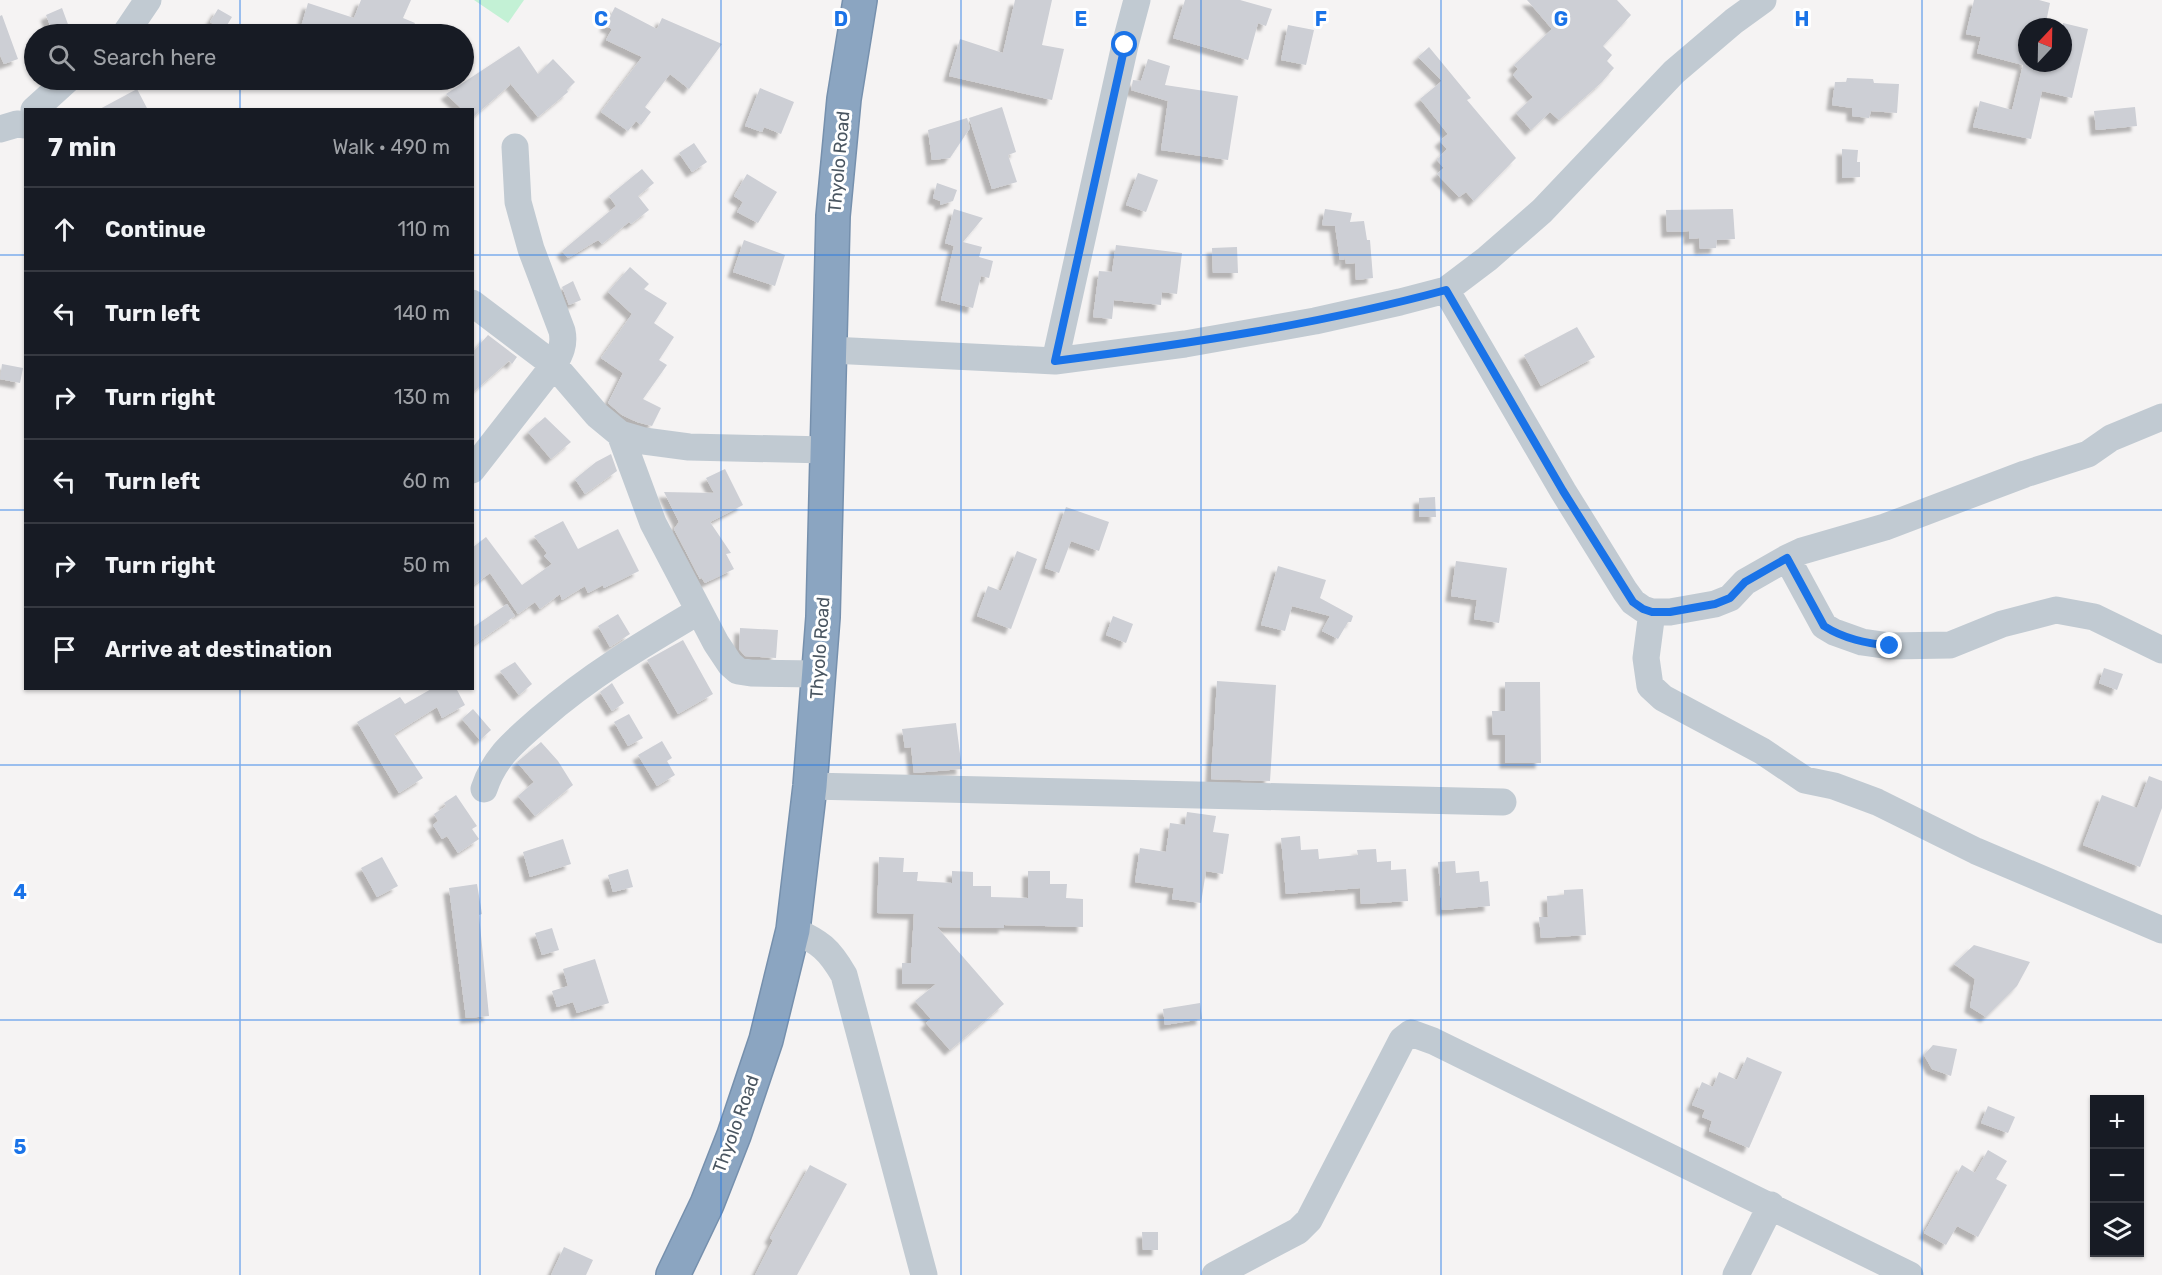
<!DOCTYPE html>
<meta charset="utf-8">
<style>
:root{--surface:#171b24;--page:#20242c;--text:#f1f3f6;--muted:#9ea1a6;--line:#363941}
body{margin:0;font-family:Rubik,sans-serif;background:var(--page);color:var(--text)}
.controls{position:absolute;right:18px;bottom:18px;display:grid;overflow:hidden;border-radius:0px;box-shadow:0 2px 4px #0004}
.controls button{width:54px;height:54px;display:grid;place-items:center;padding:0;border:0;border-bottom:2px solid var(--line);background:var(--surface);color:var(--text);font:30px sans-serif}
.compass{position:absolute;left:2018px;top:18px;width:54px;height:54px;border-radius:50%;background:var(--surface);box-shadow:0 2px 4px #0004;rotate:22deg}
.stop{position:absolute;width:18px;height:18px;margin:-14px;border:4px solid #1a73e8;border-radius:50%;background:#fff}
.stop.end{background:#1a73e8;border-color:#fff;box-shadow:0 2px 6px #0008}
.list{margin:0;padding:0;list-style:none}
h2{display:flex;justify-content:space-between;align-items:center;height:78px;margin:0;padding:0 24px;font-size:26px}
h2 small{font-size:20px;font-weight:400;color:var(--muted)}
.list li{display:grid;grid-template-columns:39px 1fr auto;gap:18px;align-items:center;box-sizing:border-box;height:84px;padding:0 24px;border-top:2px solid var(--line)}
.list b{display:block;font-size:22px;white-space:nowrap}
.list em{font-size:20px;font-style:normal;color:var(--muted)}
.icon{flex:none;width:33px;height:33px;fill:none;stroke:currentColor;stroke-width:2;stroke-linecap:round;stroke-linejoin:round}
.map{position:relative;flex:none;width:2162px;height:1275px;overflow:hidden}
.search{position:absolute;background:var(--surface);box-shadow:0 2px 4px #0004;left:24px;top:24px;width:450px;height:66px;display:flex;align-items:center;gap:15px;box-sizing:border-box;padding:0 21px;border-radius:33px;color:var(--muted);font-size:22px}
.panel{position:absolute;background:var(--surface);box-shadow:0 2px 4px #0004;left:24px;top:108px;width:450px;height:582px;border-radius:0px}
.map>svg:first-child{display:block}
.green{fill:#c3f1d5}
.building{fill:#cdcfd5;filter:url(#shadow)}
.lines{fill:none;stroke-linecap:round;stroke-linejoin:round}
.highway-casing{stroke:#7690ad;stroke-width:36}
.minor{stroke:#c1cad2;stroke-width:27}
.highway{stroke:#8ba5c1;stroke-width:33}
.route{stroke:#1a73e8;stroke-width:8}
.grid{fill:none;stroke:#1a73e8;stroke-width:1.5;stroke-opacity:0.55}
.labels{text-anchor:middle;stroke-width:6;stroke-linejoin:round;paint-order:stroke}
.street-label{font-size:18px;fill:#4a5661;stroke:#fff}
.grid-label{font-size:20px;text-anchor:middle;font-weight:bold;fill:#1a73e8;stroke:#fff;stroke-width:6;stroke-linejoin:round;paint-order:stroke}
</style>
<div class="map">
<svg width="2162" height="1275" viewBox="0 0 2162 1275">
<defs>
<filter id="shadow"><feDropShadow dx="-5.5" dy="5.5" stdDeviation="1.5" flood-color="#0004"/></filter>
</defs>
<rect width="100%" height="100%" fill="#f5f3f3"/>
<path class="green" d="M 474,0 L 524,0 L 508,23 Z"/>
<path class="building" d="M 361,0 L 411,0 L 403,18 L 415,23 L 410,34 L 299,34 L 308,3 L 354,18 Z
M 1015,0 L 1052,0 L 1042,45 L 1064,49 L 1052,100 L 949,76 L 960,39 L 1003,53 Z
M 1185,0 L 1240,0 L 1272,9 L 1266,26 L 1258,23 L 1248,60 L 1173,38 Z
M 1527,0 L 1617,0 L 1631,15 L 1603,46 L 1612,55 L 1607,61 L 1614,68 L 1602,82 L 1559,120 L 1550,112 L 1531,130 L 1516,113 L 1533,97 L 1513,75 L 1518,69 L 1514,65 L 1552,29 Z
M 1974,0 L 2039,0 L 2050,3 L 2045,27 L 2027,27 L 2027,63 L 2063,63 L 2063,23 L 2088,29 L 2072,98 L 2042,91 L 2031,139 L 1973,127 L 1980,101 L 2012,110 L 2023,65 L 1977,53 L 1981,37 L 1966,34 Z
M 615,7 L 657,29 L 662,18 L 722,44 L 689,89 L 670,74 L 645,107 L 651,112 L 641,125 L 636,121 L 628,131 L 601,112 L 642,57 L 606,40 L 612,29 L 605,26 Z
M 62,8 L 69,27 L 53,33 L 46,15 Z
M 218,9 L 232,17 L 224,30 L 210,22 Z
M 2,15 L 18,59 L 4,64 L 0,55 L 0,16 Z
M 1288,25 L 1314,30 L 1306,65 L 1281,60 Z
M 519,46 L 538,74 L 553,59 L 575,82 L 567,90 L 568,92 L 538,117 L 509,82 L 510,85 L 472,118 L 472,110 L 463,110 L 446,94 Z
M 1429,47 L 1471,98 L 1467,100 L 1516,158 L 1474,201 L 1466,192 L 1459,197 L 1437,174 L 1444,168 L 1437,160 L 1447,149 L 1440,141 L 1448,134 L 1420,99 L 1442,81 L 1418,57 Z
M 1148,59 L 1170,66 L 1165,85 L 1238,96 L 1228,160 L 1161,150 L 1168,101 L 1131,90 L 1133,80 L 1141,81 Z
M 1847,78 L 1873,79 L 1874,83 L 1899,84 L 1897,113 L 1871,111 L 1869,118 L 1852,116 L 1852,108 L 1832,105 L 1835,82 L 1846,82 Z
M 760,88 L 794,102 L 781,134 L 764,127 L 762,132 L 745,126 Z
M 137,89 L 148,110 L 98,110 Z
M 1002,107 L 1016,152 L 1008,155 L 1017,182 L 992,189 L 969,118 Z
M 2135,107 L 2137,126 L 2096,130 L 2094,111 Z
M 967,118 L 970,128 L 950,158 L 932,160 L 928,130 Z
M 694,143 L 707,162 L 692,172 L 679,153 Z
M 1842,149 L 1858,150 L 1857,162 L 1860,162 L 1860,177 L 1842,178 Z
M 642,169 L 654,183 L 638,196 L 649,210 L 631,224 L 629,222 L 602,244 L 598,240 L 568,258 L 562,251 L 616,206 L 609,196 Z
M 1138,173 L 1158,180 L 1146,212 L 1126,205 Z
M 747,174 L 777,192 L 758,223 L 737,212 L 743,202 L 734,196 Z
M 937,183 L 957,190 L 953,201 L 940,205 L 940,201 L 933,198 Z
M 954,209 L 983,218 L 963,242 L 982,247 L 979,257 L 993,261 L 989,278 L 981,276 L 973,308 L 941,300 L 954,246 L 945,243 Z
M 1325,209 L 1352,213 L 1350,222 L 1364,221 L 1367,240 L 1370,240 L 1373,278 L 1356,280 L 1355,263 L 1346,264 L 1345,253 L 1344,260 L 1340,260 L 1335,226 L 1322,225 Z
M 1733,209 L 1735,239 L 1717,240 L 1716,248 L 1700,249 L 1699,238 L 1689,239 L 1689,231 L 1667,232 L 1666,210 Z
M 744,240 L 785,255 L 775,286 L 733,272 Z
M 1116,245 L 1182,253 L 1177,294 L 1162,292 L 1161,305 L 1114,300 L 1112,319 L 1093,317 L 1099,271 L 1112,272 Z
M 1237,247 L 1238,273 L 1213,273 L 1212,248 Z
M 630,267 L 649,284 L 644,289 L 667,303 L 654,323 L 674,337 L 659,360 L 667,365 L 643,399 L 661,408 L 652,426 L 637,422 L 622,415 L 608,403 L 623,373 L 601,358 L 632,314 L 608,292 Z
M 573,281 L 581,300 L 569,305 L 562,287 Z
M 1577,327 L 1595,357 L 1541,386 L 1524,355 Z
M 488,335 L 517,357 L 512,364 L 509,361 L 472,393 L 472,353 Z
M 2,364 L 23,368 L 20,383 L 0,379 Z
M 545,417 L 571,442 L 551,459 L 528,432 Z
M 611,454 L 617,471 L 585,494 L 575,479 L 596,462 Z
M 725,469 L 743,505 L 710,522 L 731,553 L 726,554 L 734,569 L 705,583 L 701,577 L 700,579 L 674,529 L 679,522 L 664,492 L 714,493 L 706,478 Z
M 1435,497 L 1436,517 L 1419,517 L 1419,498 Z
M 1066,507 L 1109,522 L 1099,551 L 1071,541 L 1059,573 L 1045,568 Z
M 563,521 L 578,549 L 618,529 L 639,571 L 604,588 L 603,585 L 588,593 L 585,586 L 562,600 L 560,594 L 540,609 L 535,602 L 518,614 L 490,573 L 472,586 L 472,548 L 486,537 L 522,585 L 552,564 L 544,556 L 547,553 L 534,536 Z
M 1017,551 L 1037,559 L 1011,629 L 977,616 L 988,586 L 1001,591 Z
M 1456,561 L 1507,568 L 1499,623 L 1474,619 L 1477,600 L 1451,596 Z
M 1278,566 L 1326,580 L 1320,598 L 1353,616 L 1351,622 L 1348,622 L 1338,639 L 1322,631 L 1330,616 L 1292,606 L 1285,631 L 1261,625 Z
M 507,604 L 515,616 L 472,646 L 472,628 Z
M 618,614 L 630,634 L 610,647 L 598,626 Z
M 1113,616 L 1133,624 L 1126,643 L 1106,635 Z
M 740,628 L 778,630 L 776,658 L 745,656 L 739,649 Z
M 683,640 L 713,694 L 678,714 L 647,660 Z
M 515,662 L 532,684 L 519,695 L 500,671 Z
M 2104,668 L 2123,674 L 2117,690 L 2099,683 Z
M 1217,681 L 1276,685 L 1270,781 L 1211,779 Z
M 1505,682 L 1540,682 L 1541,763 L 1505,763 L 1505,735 L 1493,735 L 1492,711 L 1505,711 Z
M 612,683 L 624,703 L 612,711 L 600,692 Z
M 433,688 L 456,688 L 465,705 L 442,718 L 437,707 L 394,734 L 423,778 L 399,793 L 357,722 L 400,697 L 405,704 Z
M 473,709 L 491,730 L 480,740 L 462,719 Z
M 629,714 L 643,738 L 628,746 L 614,722 Z
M 956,723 L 962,769 L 914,773 L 911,747 L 905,748 L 902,729 Z
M 662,741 L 672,758 L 667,761 L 675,775 L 657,786 L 638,755 Z
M 541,742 L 558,761 L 573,785 L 535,816 L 518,796 L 534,782 L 517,762 Z
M 2149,776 L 2162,781 L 2162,808 L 2140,867 L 2083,845 L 2102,795 L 2137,808 Z
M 456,795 L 477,826 L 472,829 L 479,839 L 458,853 L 447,836 L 442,839 L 433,825 L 438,821 L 434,814 L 446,806 L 444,803 Z
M 1187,812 L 1216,816 L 1213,832 L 1229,834 L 1223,874 L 1206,871 L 1201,903 L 1172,899 L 1174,888 L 1135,882 L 1140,848 L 1166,852 L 1170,823 L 1185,825 Z
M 1300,836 L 1301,850 L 1318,849 L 1319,859 L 1358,855 L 1357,850 L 1376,849 L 1377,862 L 1391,861 L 1391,870 L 1406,869 L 1408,901 L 1361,904 L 1360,888 L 1286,894 L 1281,838 Z
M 563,839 L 571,864 L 530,877 L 523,852 Z
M 382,857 L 398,886 L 377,897 L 361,868 Z
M 879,857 L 904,858 L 903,872 L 918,872 L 917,881 L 952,883 L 952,871 L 973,872 L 973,886 L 991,886 L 991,897 L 1028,898 L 1028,871 L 1050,871 L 1050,884 L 1067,884 L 1066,898 L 1083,899 L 1083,927 L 1004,925 L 1004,928 L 937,927 L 1004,1004 L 950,1050 L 926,1023 L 931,1019 L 915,1001 L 936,984 L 902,984 L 902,963 L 911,963 L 914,914 L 877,913 Z
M 1455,861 L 1456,873 L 1479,871 L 1480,882 L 1488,881 L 1490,906 L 1442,910 L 1438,862 Z
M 628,869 L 633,887 L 613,892 L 608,875 Z
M 477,884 L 482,914 L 479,915 L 489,1016 L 466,1018 L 449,888 Z
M 1583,889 L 1586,935 L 1541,938 L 1539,917 L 1548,917 L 1547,896 L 1564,895 L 1564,890 Z
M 552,928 L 559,950 L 542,955 L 535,933 Z
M 1974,945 L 2030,962 L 2017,986 L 1986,1017 L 1970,1007 L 1975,979 L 1954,964 Z
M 595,959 L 609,1003 L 577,1013 L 573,1002 L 557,1007 L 552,991 L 568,986 L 563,969 Z
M 1200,1003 L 1202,1019 L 1165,1025 L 1163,1009 Z
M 1933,1045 L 1957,1049 L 1951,1076 L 1932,1069 L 1924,1055 Z
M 1747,1057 L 1782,1072 L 1749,1148 L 1709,1131 L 1712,1121 L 1702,1117 L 1705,1110 L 1692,1105 L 1702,1082 L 1713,1087 L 1719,1072 L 1737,1080 Z
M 1988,1106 L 2015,1117 L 2008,1133 L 1981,1123 Z
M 1988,1150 L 2007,1161 L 1996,1179 L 2007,1185 L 1978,1237 L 1957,1226 L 1946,1245 L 1924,1233 L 1962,1165 L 1975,1173 Z
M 810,1165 L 847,1184 L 797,1275 L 755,1275 L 773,1240 L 770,1238 Z
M 1142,1232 L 1158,1232 L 1158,1250 L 1143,1250 Z
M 564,1247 L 593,1260 L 586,1275 L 551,1275 Z"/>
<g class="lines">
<g class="highway-casing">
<path id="highway" d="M 673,1275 L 707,1204 L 734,1135 L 766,1040 L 793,930 L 810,786 L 823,617 L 833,216 L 844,99 L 860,0"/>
</g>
<path class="minor" d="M 125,34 L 148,0
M 34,110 L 67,80
M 0,129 L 17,124 L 26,125
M 1446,290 L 1563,491 L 1625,591 L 1633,602 L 1643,609 L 1652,612 L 1670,612 L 1715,604 L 1730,598 L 1745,582 L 1787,558 L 1802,551 L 1885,527 L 2025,474 L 2088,454 L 2111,438 L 2162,417
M 472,303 L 554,365 L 597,415 L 620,434 L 644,441 L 689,447 L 827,450
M 831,350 L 1055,361 L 1185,344 L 1315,321 L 1400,302 L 1446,290 L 1487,259 L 1542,211 L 1674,72 L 1734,21 L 1763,0
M 1055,361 L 1125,45 L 1137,0
M 620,434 L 653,523 L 716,643 L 730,664 L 738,671 L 751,673 L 818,674
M 472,470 L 554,365 C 560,354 565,345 562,331 L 531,249 L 518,202 L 515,147
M 1787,558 L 1824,626 L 1834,632 L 1862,642 L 1890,646 L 1950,645 L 2002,624 L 2056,610 L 2094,617 L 2162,650
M 1652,612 L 1646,658 L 1650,686 L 1663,698 L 1762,751 L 1805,780 L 1834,786 L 1877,802 L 1976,851 L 2162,930
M 810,786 L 1503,802
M 484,789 C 495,756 515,741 540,719 C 589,676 643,644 699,611
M 793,930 C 820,942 829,949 844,975 L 924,1275
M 1215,1275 L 1298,1231 L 1309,1220 L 1402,1040 L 1411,1033 L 1433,1041 L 1910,1275
M 1736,1275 L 1771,1205"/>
<use href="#highway" class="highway"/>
</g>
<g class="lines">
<path class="route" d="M 1125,45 L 1055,361 C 1186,344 1317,325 1446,290 L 1563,491 L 1633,602 L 1643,609 L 1652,612 L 1670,612 L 1715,604 L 1730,598 L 1745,582 L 1787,558 L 1824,626 C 1844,639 1866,643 1890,646"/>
</g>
<path class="grid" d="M 240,0 L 240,34M 480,0 L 480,1275M 721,0 L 721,1275M 961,0 L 961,1275M 1201,0 L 1201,1275M 1441,0 L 1441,1275M 1682,0 L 1682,1275M 1922,0 L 1922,1275M 240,80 L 240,110M 0,255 L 26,255M 472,255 L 2162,255M 0,510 L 26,510M 472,510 L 2162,510M 240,688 L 240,1275M 0,765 L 2162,765M 0,1020 L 2162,1020"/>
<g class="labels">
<g class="street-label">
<text transform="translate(839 162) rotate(-85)" y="6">Thyolo Road</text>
<text transform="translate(820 648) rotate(-86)" y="6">Thyolo Road</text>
<text transform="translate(736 1124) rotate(-70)" y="6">Thyolo Road</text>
</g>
</g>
<g class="grid-label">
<text x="601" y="26">C</text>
<text x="841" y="26">D</text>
<text x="1081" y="26">E</text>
<text x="1321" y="26">F</text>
<text x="1561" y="26">G</text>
<text x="1802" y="26">H</text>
<text x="20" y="899">4</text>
<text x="20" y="1154">5</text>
</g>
</svg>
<div class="controls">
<button>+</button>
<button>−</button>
<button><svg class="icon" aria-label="layers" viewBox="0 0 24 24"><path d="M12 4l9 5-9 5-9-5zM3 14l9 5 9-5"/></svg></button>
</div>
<svg class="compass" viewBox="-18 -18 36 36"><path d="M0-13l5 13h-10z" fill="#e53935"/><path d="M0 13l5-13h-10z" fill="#9ea1a6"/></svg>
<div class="stop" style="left:1125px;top:45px"></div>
<div class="stop end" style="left:1890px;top:646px"></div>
<div class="search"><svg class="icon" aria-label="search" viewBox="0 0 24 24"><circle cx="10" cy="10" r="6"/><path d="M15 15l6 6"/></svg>Search here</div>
<section class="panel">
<h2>7 min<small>Walk · 490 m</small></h2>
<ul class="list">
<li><svg class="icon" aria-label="ahead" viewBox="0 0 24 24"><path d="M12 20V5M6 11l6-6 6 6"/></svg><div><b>Continue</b></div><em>110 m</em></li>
<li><svg class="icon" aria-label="left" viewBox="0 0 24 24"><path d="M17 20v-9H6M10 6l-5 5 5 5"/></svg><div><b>Turn left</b></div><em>140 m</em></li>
<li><svg class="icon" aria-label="right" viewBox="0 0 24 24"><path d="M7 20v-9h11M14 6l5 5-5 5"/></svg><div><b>Turn right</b></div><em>130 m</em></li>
<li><svg class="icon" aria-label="left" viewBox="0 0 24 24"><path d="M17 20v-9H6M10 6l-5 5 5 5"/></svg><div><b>Turn left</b></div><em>60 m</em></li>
<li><svg class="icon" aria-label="right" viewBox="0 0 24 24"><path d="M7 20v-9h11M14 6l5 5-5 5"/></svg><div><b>Turn right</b></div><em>50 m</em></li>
<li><svg class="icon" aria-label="arrive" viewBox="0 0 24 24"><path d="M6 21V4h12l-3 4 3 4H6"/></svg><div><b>Arrive at destination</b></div></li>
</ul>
</section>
</div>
